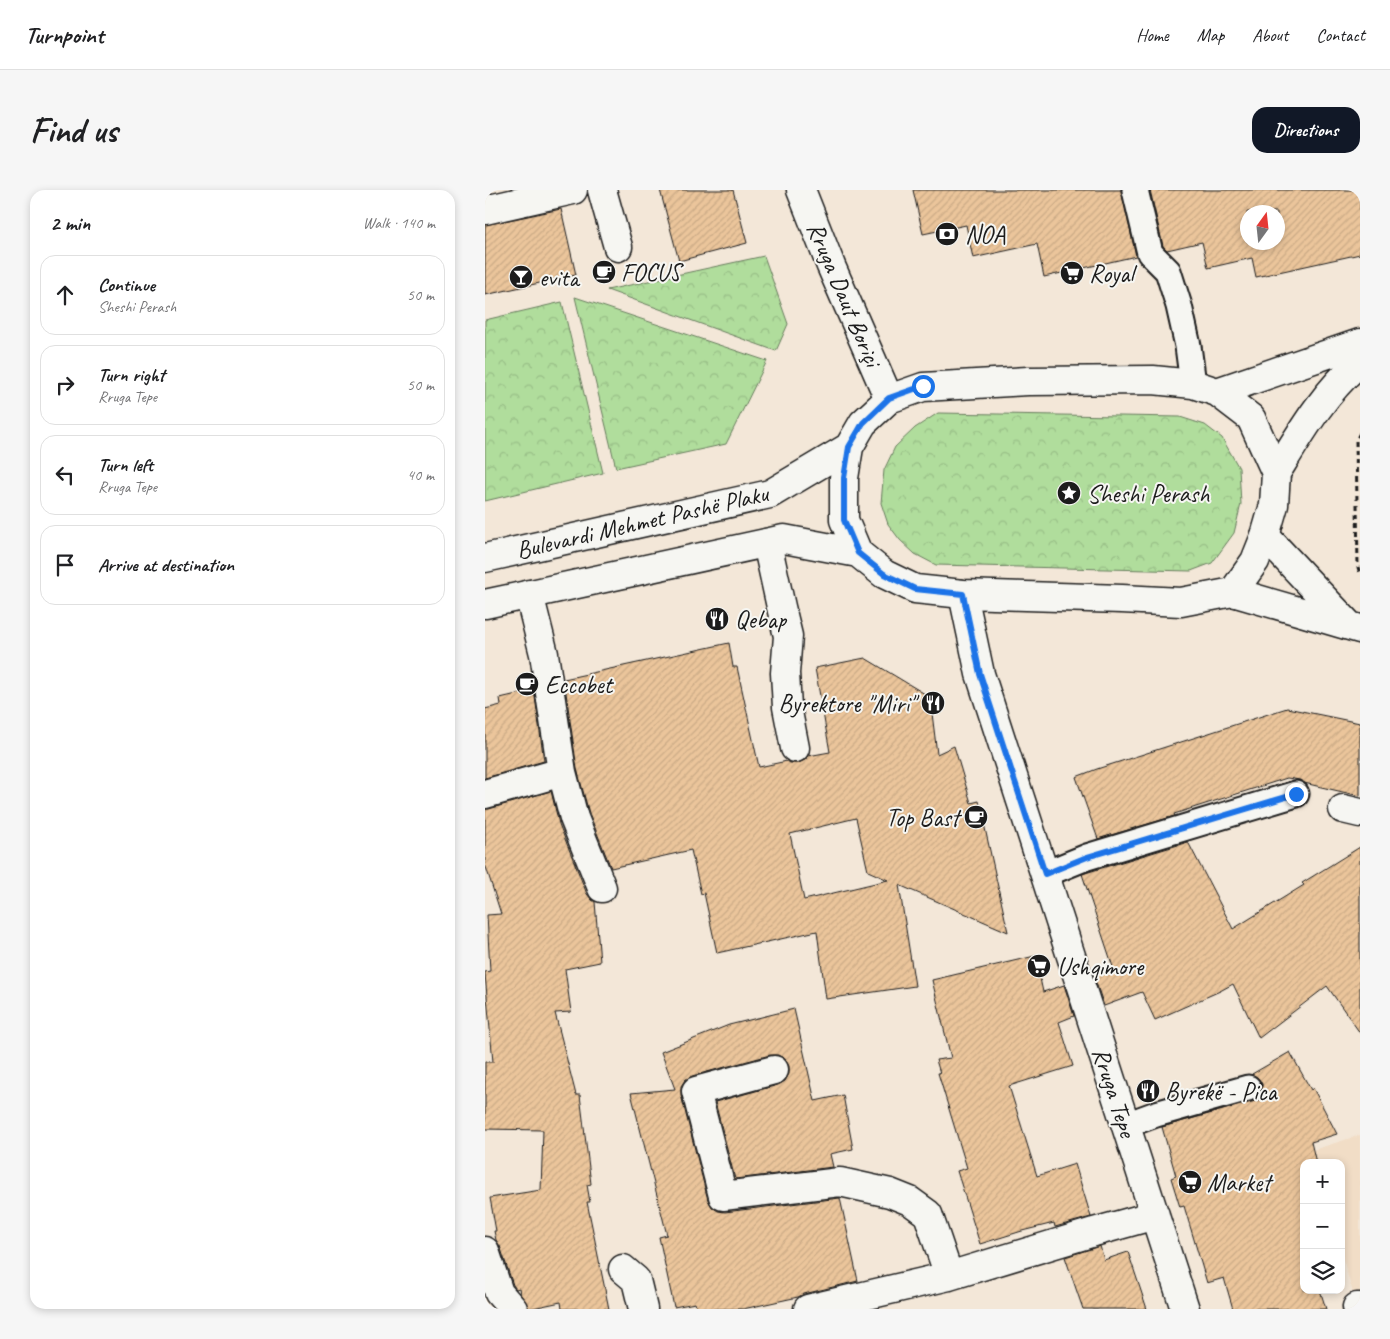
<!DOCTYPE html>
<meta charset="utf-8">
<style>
:root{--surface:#fff;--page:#f6f6f6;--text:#202124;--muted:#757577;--line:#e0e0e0;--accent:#111827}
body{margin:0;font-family:Caveat,sans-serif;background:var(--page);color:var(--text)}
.controls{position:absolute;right:15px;bottom:15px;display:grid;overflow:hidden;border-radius:10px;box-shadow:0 2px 8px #0003}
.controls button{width:45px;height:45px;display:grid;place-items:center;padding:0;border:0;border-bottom:1px solid var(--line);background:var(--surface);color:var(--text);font:25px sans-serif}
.compass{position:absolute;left:755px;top:15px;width:45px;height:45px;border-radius:50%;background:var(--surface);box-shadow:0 2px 8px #0003;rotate:15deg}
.stop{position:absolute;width:15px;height:15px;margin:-11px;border:4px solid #1a73e8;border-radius:50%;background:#fff}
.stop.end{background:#1a73e8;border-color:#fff;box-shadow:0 1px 5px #0008}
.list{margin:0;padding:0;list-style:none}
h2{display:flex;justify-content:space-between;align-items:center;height:65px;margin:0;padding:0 20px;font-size:21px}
h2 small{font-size:16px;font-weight:400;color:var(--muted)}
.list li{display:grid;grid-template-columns:32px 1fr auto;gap:15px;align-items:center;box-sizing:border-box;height:80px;margin:0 10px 10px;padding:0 10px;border:1px solid var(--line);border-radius:15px}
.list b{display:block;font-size:19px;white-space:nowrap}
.list p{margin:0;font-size:16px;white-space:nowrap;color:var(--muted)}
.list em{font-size:16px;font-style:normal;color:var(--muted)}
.icon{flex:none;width:28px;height:28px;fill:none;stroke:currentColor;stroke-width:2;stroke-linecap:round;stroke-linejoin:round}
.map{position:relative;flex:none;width:875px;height:1119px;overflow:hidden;border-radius:15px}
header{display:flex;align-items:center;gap:30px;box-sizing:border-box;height:70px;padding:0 25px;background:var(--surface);border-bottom:1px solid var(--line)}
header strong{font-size:24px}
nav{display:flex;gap:28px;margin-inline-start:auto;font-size:18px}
.intro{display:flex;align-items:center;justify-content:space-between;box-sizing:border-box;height:120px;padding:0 30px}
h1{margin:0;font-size:35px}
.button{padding:12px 22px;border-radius:15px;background:var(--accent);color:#fff;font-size:18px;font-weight:700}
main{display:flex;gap:30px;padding:0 30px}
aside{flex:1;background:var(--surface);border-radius:15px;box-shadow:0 2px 8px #0003}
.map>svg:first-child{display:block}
.built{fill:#f1ddc6}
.park{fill:url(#park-crowns);stroke:#667c5c}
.building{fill:url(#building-hatch);stroke:#1c1c1c;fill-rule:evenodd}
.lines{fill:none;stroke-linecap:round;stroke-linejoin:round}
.lane-casing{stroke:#1c1c1c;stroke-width:29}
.street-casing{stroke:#1c1c1c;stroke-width:31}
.secondary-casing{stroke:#1c1c1c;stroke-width:31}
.path{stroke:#1c1c1c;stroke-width:3;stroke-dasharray:5 4;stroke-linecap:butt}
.lane{stroke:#f6f6f2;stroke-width:25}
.street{stroke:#f6f6f2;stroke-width:28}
.secondary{stroke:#f6f6f2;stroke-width:28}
.route{stroke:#1a73e8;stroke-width:6}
.labels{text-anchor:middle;stroke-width:4;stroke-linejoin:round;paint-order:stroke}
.poi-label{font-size:25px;fill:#1c1c1c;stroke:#f6f6f2;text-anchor:start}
.street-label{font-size:25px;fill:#1c1c1c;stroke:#f6f6f2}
</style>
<header>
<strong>Turnpoint</strong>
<nav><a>Home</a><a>Map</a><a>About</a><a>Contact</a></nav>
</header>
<div class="intro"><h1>Find us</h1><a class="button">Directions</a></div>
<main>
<aside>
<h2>2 min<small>Walk · 140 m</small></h2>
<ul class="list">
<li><svg class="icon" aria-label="ahead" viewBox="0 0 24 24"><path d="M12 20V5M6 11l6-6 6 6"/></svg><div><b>Continue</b><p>Sheshi Perash</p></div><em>50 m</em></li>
<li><svg class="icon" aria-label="right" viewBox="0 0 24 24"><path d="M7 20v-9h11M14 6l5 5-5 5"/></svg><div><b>Turn right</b><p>Rruga Tepe</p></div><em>50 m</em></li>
<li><svg class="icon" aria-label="left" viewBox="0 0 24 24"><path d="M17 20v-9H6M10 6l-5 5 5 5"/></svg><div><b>Turn left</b><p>Rruga Tepe</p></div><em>40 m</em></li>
<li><svg class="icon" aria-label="arrive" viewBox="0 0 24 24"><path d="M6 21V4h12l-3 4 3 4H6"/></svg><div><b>Arrive at destination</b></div></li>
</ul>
</aside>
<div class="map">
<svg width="875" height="1119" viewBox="0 0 875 1119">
<defs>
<pattern id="park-crowns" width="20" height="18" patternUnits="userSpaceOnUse" patternTransform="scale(1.25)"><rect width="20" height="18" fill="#b0dd9c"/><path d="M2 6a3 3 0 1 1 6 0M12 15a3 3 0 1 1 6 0" fill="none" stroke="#97bd86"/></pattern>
<pattern id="building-hatch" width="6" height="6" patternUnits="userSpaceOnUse" patternTransform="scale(1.25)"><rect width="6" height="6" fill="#ebc59b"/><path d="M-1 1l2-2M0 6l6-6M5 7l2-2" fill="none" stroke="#c9a985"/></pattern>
</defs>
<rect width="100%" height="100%" fill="#f3e7d8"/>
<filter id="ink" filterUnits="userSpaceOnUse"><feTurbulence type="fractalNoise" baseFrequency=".02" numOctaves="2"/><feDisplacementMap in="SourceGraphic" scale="10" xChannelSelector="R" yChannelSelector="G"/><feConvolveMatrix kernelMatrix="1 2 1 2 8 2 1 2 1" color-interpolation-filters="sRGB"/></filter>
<g filter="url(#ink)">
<path class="built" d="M 875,945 L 875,1117 L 872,1117 L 856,1062 L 856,973 L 831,973 L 828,960 Z"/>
<path class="park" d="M 279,66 L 303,134 L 291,161 L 122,100 Z
M 90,107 L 282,171 L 241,254 L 131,278 Z
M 77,112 L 118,283 L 0,311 L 0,130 Z
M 453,223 L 695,227 L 720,235 L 737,248 L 754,278 L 756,314 L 749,343 L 727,373 L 706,381 L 451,375 L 430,364 L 415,350 L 403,334 L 396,313 L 399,280 L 410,257 L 430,238 Z"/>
<path class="building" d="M 175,0 L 248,0 L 262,53 L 194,71 Z
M 428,0 L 636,0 L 651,66 L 559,87 L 552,54 L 488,68 L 481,35 L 438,44 Z
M 665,0 L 875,0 L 875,64 L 771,87 L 767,68 L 723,78 L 717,52 L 682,60 L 678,56 ZM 762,22 L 792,22 L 792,52 L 762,52 Z
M 76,19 L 91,85 L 0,105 L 0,35 Z
M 244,453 L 248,477 L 252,477 L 274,577 L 302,571 L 305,573 L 313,573 L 320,570 L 323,566 L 345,562 L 330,478 L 380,468 L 445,507 L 452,564 L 469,556 L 486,613 L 494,611 L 523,742 L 414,695 L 430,796 L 341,809 L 332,741 L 232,763 L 219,703 L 216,704 L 206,660 L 126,678 L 104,623 L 92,579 L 79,489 ZM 371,628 L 383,681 L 403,690 L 319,710 L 305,644 Z
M 49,500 L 59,571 L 0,588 L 0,519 L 16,515 L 15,508 Z
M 802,518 L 875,533 L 875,606 L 819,593 L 815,590 L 802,588 L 689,624 L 690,626 L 613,649 L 591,587 L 612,579 Z
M 66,601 L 74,634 L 102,704 L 107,710 L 110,712 L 115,772 L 80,779 L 86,822 L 70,823 L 91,905 L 95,905 L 106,994 L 102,995 L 105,1012 L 102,1012 L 124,1119 L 77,1119 L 76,1112 L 43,1119 L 43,1116 L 35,1104 L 34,1098 L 31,1099 L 28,1095 L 15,1056 L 11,1050 L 9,1041 L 11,1041 L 5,1008 L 56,1000 L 58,940 L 0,939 L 0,872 L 8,872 L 0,784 L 0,782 L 5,781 L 2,725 L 16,724 L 0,674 L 0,619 L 4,619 Z
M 703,652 L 748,739 L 819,695 L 817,693 L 875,657 L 875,843 L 842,796 L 774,848 L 748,794 L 735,801 L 670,830 L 657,802 L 619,816 L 608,784 L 628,777 L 597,684 Z
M 550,766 L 558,802 L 579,795 L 589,826 L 574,832 L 588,876 L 524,896 L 552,986 L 590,974 L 606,1027 L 570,1037 L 569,1033 L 537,1041 L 495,1054 L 472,981 L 482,978 L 453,883 L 455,883 L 451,870 L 466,868 L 447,790 Z
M 309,819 L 330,911 L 358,905 L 368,959 L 345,964 L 348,977 L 250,989 L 230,912 L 293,895 L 300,891 L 304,884 L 304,876 L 300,869 L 293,865 L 285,865 L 207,886 L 200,890 L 196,896 L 196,905 L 223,1010 L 227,1017 L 233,1021 L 240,1022 L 355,1008 L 373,1091 L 319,1104 L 313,1107 L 258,1119 L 212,1119 L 210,1113 L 189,1117 L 174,1047 L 182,1045 L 146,903 L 190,899 L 176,862 L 244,835 Z
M 805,862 L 826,900 L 828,898 L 852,944 L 826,952 L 831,973 L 819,973 L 819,1100 L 835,1100 L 841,1119 L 748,1119 L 739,1088 L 722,1093 L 699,1016 L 695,1017 L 686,988 L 691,986 L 677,937 L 781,908 L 777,901 L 777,894 L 773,888 L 767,884 Z
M 615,1056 L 619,1070 L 643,1062 L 662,1119 L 598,1119 L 580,1067 Z"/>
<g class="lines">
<g class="lane-casing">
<path id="lane" d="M 650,0 L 665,63 L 683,81 L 694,116 L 703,156 L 708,194
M 560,684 L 602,667 L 811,604
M 641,935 L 671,924 L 763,898"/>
</g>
<g class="street-casing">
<path id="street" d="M 117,0 L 133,57
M 0,20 L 88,0
M 780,346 L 864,435
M 282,353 L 296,417 L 303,446 L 300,483 L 302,517 L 310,558
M 748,402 L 875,439
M 44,404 L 59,464 L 77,582 L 89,628 L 117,698
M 478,404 L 495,484 L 700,1119
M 0,604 L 77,582
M 858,619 L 875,623
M 289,880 L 211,901 L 238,1006 L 355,992 L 405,1003 L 425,1011 L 443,1024 L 464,1086
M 0,1061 L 14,1103 L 28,1119
M 138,1079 L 151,1090 L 158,1119
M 323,1119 L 464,1086 L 609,1042 L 670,1025
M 873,1119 L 872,1117 L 875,1117"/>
</g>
<g class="secondary-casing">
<path id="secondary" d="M 316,0 L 346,76 L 404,209
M 668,190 L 708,194 L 732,202 L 766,228 L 791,283 L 789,315 L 780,346 L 770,371 L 748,402 L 696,412 L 637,409 L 478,404 L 430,399 L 399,384 L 373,363 L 359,330 L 359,288 L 364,257 L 378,233 L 404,209 L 438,197 L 543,191 Z
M 732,202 L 875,153
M 791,283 C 815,244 839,202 875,172
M 0,368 L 285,304 L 364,257
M 0,414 L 299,349 L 373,363"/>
</g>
<path class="path" d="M 875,243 L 871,250 L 873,377 L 875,384"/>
<use href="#lane" class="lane"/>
<use href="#street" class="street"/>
<use href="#secondary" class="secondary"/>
</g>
</g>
<g class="lines" filter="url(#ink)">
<path class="route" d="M 438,196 L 404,208 L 378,233 L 364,257 L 359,288 L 359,330 L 373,363 L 399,384 L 430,399 L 478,404 L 495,484 L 560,684 L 602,667 L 811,604"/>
</g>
<defs>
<g id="bank-disc" transform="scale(1.25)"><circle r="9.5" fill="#1c1c1c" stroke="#f6f6f2"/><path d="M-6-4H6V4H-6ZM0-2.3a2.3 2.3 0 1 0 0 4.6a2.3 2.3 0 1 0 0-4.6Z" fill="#fff"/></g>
<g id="cafe-disc" transform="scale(1.25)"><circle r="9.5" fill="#1c1c1c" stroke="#f6f6f2"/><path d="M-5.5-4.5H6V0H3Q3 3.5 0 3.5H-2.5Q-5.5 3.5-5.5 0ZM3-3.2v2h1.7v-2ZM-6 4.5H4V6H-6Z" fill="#fff"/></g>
<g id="supermarket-disc" transform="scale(1.25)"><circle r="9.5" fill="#1c1c1c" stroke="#f6f6f2"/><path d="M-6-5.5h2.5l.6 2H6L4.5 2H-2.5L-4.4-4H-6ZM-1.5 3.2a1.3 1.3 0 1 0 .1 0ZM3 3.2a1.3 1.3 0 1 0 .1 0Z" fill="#fff"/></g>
<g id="bar-disc" transform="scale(1.25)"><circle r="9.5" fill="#1c1c1c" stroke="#f6f6f2"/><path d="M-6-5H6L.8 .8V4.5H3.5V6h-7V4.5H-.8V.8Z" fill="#fff"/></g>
<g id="sight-disc" transform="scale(1.25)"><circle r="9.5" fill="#1c1c1c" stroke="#f6f6f2"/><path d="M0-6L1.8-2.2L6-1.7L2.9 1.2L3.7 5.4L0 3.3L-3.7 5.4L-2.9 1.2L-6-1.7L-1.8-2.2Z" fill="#fff"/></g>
<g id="restaurant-disc" transform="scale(1.25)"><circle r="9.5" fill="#1c1c1c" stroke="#f6f6f2"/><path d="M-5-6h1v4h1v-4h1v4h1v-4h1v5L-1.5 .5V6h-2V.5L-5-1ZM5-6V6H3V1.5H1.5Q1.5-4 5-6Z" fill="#fff"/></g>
</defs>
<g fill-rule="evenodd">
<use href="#bank-disc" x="462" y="44"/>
<use href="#cafe-disc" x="119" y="82"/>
<use href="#supermarket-disc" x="587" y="83"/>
<use href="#bar-disc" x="36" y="87"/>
<use href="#sight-disc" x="584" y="303"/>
<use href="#restaurant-disc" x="232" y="429"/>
<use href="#cafe-disc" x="42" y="494"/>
<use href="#restaurant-disc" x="448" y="513"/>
<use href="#cafe-disc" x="491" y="627"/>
<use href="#supermarket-disc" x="554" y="776"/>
<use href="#restaurant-disc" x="663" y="901"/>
<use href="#supermarket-disc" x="705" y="992"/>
</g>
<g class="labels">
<g class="poi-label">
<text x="480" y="53">NOA</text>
<text x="136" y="91">FOCUS</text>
<text x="604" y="92">Royal</text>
<text x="54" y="96">evita</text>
<text x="602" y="312">Sheshi Perash</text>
<text x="250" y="438">Qebap</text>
<text x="60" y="503">Eccobet</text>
<text x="430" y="522" text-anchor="end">Byrektore "Miri"</text>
<text x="474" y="636" text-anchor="end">Top Bast</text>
<text x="572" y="785">Ushqimore</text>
<text x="680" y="910">Byrekë - Pica</text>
<text x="722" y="1001">Market</text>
</g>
<g class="street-label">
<text transform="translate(360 104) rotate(67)" y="9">Rruga Daut Boriçi</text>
<text transform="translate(157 331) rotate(-13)" y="9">Bulevardi Mehmet Pashë Plaku</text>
<text transform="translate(630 902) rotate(72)" y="9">Rruga Tepe</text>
</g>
</g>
</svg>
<div class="controls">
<button>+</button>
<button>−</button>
<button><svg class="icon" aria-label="layers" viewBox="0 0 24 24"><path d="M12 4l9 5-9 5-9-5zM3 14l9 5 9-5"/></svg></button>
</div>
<svg class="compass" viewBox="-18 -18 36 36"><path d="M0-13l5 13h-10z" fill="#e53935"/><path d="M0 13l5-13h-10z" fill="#757577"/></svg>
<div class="stop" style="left:438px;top:196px"></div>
<div class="stop end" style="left:811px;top:604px"></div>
</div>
</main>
